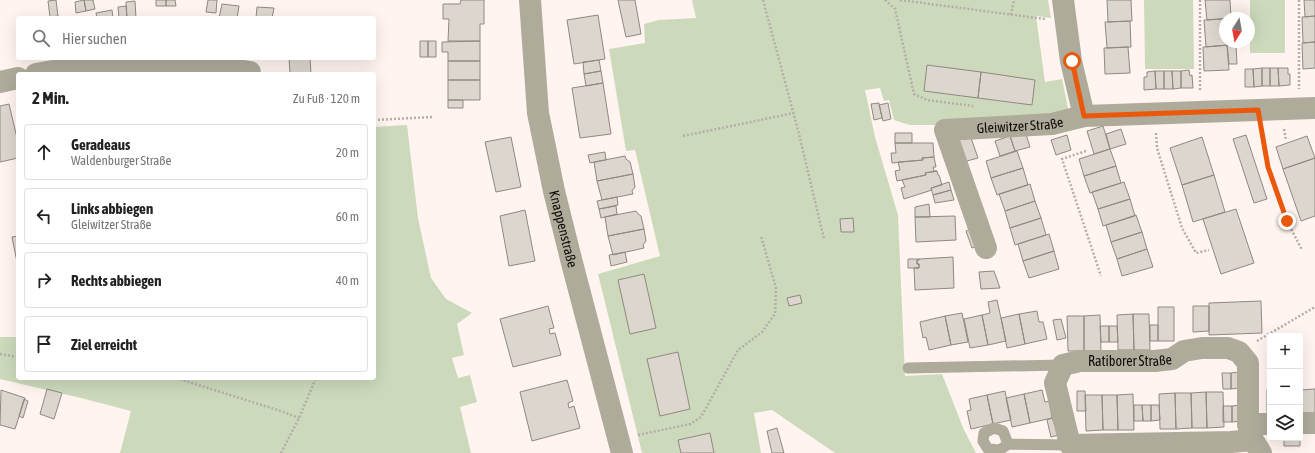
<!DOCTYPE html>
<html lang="de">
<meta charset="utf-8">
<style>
:root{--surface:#fff;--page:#f2f2f2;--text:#222;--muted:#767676;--line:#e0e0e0}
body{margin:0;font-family:"Asap Condensed",sans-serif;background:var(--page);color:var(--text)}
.controls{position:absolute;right:12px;bottom:12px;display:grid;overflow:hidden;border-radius:4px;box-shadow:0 4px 16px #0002}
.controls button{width:36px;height:36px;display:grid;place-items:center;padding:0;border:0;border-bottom:1px solid var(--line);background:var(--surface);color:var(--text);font:20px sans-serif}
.compass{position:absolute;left:1219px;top:12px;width:36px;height:36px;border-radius:50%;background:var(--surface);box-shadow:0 4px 16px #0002;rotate:191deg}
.stop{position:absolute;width:12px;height:12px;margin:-9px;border:3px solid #ea580c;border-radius:50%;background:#fff}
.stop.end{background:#ea580c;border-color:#fff;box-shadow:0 1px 4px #0008}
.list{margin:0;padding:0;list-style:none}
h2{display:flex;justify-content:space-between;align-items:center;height:52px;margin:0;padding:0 16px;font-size:17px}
h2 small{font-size:13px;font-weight:400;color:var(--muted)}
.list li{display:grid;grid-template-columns:26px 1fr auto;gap:12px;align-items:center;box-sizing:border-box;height:56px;margin:0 8px 8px;padding:0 8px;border:1px solid var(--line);border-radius:4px}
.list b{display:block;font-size:15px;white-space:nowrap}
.list p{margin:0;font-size:13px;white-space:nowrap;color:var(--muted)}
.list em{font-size:13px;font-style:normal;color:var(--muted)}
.icon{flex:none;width:22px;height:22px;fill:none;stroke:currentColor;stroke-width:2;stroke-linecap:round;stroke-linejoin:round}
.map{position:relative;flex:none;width:1315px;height:453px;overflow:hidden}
.search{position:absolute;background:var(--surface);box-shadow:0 4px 16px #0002;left:16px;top:16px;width:360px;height:44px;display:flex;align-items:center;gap:10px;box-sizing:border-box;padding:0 14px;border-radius:4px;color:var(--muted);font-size:15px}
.panel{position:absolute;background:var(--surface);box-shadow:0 4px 16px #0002;left:16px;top:72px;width:360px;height:308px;border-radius:4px}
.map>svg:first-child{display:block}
.green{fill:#ccdabb}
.building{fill:#ddd6ce;stroke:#8f8981}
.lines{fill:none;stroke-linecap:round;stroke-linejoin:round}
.path{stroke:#b5ada9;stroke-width:2.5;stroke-dasharray:2 2;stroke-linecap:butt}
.service{stroke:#afab9b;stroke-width:11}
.minor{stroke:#afab9b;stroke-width:22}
.route{stroke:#ea580c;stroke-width:5}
.labels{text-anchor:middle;stroke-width:3;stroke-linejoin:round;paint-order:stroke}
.street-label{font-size:14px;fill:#0e0b09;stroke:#fff}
</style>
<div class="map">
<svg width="1315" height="453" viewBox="0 0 1315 453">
<rect width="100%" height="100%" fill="#fff4ef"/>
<path class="green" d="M 692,0 L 1048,0 L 1051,18 L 1036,16 L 1045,82 L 1062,79 L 1069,113 L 952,125 L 910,125 L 894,120 L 889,100 L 884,101 L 880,88 L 865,90 L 875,137 L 898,215 L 905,376 L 942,374 L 964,430 L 976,453 L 835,453 L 772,410 L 754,413 L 761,453 L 642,453 L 598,274 L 660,256 L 635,150 L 626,151 L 609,49 L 645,43 L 644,24 L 659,20 L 696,18 Z
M 1144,0 L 1193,0 L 1194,69 L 1145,69 Z
M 1250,0 L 1285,0 L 1285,53 L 1250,53 Z
M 407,125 L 418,218 L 431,278 L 446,299 L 472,313 L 457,324 L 464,355 L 452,358 L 458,378 L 470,375 L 477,402 L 460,407 L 471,453 L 120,453 L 131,411 L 77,397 L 0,379 L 0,337 L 18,337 L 18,378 L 374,378 L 374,127 Z"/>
<path class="building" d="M 56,0 L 58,16 L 50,17 L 48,1 Z
M 84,0 L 93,0 L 95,9 L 86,11 Z
M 84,0 L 86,11 L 76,13 L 75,2 Z
M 156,0 L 166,0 L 166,6 L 156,6 Z
M 166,0 L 175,0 L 176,6 L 166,6 Z
M 208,0 L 217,0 L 216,13 L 206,12 Z
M 461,0 L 484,0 L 484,24 L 480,24 L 480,41 L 448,41 L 449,19 L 443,19 L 443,4 L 460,4 Z
M 618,0 L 635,0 L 641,34 L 626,37 Z
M 1107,0 L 1131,0 L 1132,21 L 1108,22 Z
M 1205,0 L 1230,0 L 1231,18 L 1207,20 Z
M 1304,0 L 1315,0 L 1315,16 L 1305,17 Z
M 135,1 L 136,18 L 127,18 L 126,2 Z
M 222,4 L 239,6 L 237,18 L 219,18 Z
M 126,6 L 127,18 L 119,18 L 118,7 Z
M 257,7 L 274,8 L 272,18 L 256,18 Z
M 112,10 L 113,18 L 97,18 L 96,13 Z
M 598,15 L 605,59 L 574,64 L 567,20 Z
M 1315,16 L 1315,42 L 1303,43 L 1302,17 Z
M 1225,19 L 1225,42 L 1230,42 L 1230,45 L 1206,47 L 1204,20 Z
M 1130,21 L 1131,47 L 1107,48 L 1105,22 Z
M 420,41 L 428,41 L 428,57 L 420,57 Z
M 428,41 L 436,41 L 436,57 L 428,57 Z
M 480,41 L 480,61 L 448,61 L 448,52 L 442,52 L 442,42 Z
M 1315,42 L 1315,68 L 1303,69 L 1302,43 Z
M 1227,45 L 1229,70 L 1204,71 L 1203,47 Z
M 1227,45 L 1236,45 L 1237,64 L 1229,64 Z
M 1128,47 L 1130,73 L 1105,74 L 1104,48 Z
M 289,58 L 310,58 L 311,74 L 290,74 Z
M 599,60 L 601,71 L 584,74 L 583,62 Z
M 448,61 L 480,61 L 480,80 L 448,80 Z
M 927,65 L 981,72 L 978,98 L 924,91 Z
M 1262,68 L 1270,68 L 1270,86 L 1262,86 Z
M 1262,68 L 1262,86 L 1254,87 L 1253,69 Z
M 1270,68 L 1278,68 L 1279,86 L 1270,86 Z
M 1278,68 L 1288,68 L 1288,74 L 1290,74 L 1290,85 L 1279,86 Z
M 1245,69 L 1253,69 L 1254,87 L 1245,87 Z
M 1189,70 L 1190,76 L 1192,75 L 1193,88 L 1181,88 L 1181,71 Z
M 601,71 L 603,83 L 586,86 L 584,74 Z
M 1155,71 L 1164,71 L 1164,89 L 1156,89 Z
M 1155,71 L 1156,89 L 1144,90 L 1144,77 L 1147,77 L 1147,72 Z
M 1164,71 L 1172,71 L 1173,89 L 1164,89 Z
M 1172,71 L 1181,71 L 1181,88 L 1173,89 Z
M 981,72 L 1035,80 L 1032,105 L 978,98 Z
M 448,80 L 480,80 L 480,100 L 448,100 Z
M 603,83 L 611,134 L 580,138 L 572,88 Z
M 448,100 L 463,100 L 463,108 L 448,108 Z
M 879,103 L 882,118 L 874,120 L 871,104 Z
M 888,103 L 891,119 L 883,121 L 879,105 Z
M 9,104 L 18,142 L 18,158 L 0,162 L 0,106 Z
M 1103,126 L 1110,149 L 1094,154 L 1087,131 Z
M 1121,129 L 1126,144 L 1110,149 L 1106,134 Z
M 1025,131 L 1030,147 L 1015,151 L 1010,136 Z
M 895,133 L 912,133 L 912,143 L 895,143 Z
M 970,135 L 978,158 L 963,162 L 955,139 Z
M 1067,135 L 1071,150 L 1056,155 L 1051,140 Z
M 1246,135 L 1267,199 L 1254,203 L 1233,139 Z
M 1010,136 L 1015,151 L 1000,156 L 995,141 Z
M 1307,136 L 1315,158 L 1283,169 L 1276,147 Z
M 511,137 L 521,187 L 496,192 L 485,142 Z
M 1202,137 L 1214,175 L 1182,185 L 1170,148 Z
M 895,143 L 933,143 L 934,157 L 922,158 L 923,160 L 892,163 L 891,153 L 896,153 Z
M 1110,149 L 1116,166 L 1084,176 L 1079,159 Z
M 1017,151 L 1023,168 L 991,178 L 986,161 Z
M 605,152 L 606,160 L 590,163 L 588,155 Z
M 625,156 L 626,159 L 630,162 L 633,174 L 597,181 L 594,162 Z
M 934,157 L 936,167 L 933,167 L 934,171 L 937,171 L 925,173 L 926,175 L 897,181 L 895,171 L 900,170 L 898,162 L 923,160 L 922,158 Z
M 1315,158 L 1315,216 L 1301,221 L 1283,169 Z
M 1116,166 L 1121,183 L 1090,193 L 1084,176 Z
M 1023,168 L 1028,185 L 997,195 L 991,178 Z
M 937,171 L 938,175 L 939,175 L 942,185 L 931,188 L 932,190 L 904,199 L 901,188 L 905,187 L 902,180 L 926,175 L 925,173 Z
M 633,174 L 635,187 L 632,191 L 633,194 L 602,200 L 597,181 Z
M 1214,175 L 1225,212 L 1193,222 L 1182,185 Z
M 949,182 L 951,190 L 933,195 L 931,188 Z
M 1124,182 L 1130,199 L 1098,209 L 1092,192 Z
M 1030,184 L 1035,201 L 1005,211 L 999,194 Z
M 951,190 L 954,200 L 935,203 L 933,195 Z
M 617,197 L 618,205 L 599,209 L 597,201 Z
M 1130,199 L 1135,216 L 1103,226 L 1098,209 Z
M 1035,201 L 1041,218 L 1010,228 L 1005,211 Z
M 929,204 L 930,217 L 915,217 L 915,207 Z
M 616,206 L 617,214 L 601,218 L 599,209 Z
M 1236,209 L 1254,263 L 1221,274 L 1203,219 Z
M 525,210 L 535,261 L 509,266 L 500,216 Z
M 636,211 L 637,213 L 641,216 L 644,229 L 608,236 L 605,217 Z
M 1136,215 L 1142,232 L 1111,242 L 1106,225 Z
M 955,216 L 956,240 L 916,242 L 915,217 Z
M 853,218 L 854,232 L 841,232 L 840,219 Z
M 1041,218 L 1046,235 L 1015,245 L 1010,228 Z
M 644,229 L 646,241 L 643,245 L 644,248 L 613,255 L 608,236 Z
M 975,229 L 980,245 L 972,248 L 966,231 Z
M 1142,232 L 1147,249 L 1117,259 L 1111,242 Z
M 1049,234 L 1054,251 L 1023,261 L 1018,244 Z
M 18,236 L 18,261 L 17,262 L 12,237 Z
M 1147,249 L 1153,267 L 1122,276 L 1117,259 Z
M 1054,251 L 1059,269 L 1029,278 L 1023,261 Z
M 625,252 L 627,262 L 611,266 L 609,255 Z
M 953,257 L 954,288 L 915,290 L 914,268 L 919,268 L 919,264 L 917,264 L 917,260 L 919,260 L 919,259 Z
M 908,259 L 919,259 L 919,260 L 917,260 L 917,264 L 919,264 L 919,268 L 908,268 Z
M 994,271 L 1000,288 L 981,289 L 979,272 Z
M 644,274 L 656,328 L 630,334 L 618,280 Z
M 800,295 L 802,303 L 789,306 L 787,298 Z
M 997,300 L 1006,341 L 988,345 L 982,315 L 990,313 L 988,302 Z
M 1261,301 L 1262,333 L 1209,335 L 1209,303 Z
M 548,306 L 554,328 L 549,329 L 550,334 L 555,333 L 561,355 L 513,367 L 500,319 Z
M 1193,306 L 1209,306 L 1209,331 L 1193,332 Z
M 1158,307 L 1174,307 L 1174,341 L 1158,341 Z
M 1037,311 L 1039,322 L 1043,322 L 1047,339 L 1025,344 L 1019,314 Z
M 962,313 L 968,342 L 951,345 L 945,316 Z
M 1019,314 L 1025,344 L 1007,348 L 1001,318 Z
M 1133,314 L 1149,314 L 1150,350 L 1134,350 Z
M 1133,314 L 1134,350 L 1118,350 L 1117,315 Z
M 982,315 L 988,345 L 970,348 L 964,319 Z
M 1100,315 L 1101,351 L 1084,351 L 1084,316 Z
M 945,316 L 951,345 L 929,350 L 926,337 L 923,338 L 920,322 Z
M 1067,316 L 1084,316 L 1084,351 L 1068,351 Z
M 1061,319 L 1066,338 L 1057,340 L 1053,320 Z
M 1150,325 L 1158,325 L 1158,341 L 1150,341 Z
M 1100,326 L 1109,326 L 1109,342 L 1101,342 Z
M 1109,326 L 1117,326 L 1118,342 L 1109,342 Z
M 1300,337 L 1301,337 L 1302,390 L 1300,390 Z
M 678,352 L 690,409 L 660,416 L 647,359 Z
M 1239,372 L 1240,388 L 1231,389 L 1231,373 Z
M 1222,373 L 1231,373 L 1231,389 L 1223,389 Z
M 567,380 L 573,401 L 568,403 L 569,408 L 574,406 L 580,428 L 532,441 L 520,392 Z
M 47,389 L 62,393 L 54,419 L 40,414 Z
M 1315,389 L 1315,415 L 1300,415 L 1300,390 Z
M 1,390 L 25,398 L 15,429 L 0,425 Z
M 1042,390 L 1045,402 L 1049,401 L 1052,418 L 1030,423 L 1024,394 Z
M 1267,390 L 1270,390 L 1270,416 L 1267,416 Z
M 1005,391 L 1011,420 L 993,424 L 987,395 Z
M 1077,391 L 1085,391 L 1086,411 L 1077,411 Z
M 1206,392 L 1223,392 L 1224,427 L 1207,428 Z
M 1206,392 L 1207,428 L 1192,428 L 1191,393 Z
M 1175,393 L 1191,393 L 1192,428 L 1176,429 Z
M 1175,393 L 1176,429 L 1160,429 L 1159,394 Z
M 1024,394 L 1030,423 L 1012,427 L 1006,398 Z
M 1133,394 L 1134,430 L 1118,430 L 1117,395 Z
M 987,395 L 993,424 L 971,429 L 967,411 L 971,410 L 969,399 Z
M 1085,395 L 1102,395 L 1103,430 L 1086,431 Z
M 1102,395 L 1117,395 L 1118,430 L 1103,430 Z
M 24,399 L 28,401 L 23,418 L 19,416 Z
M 1134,405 L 1142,405 L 1143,421 L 1134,421 Z
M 1142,405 L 1151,405 L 1151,421 L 1143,421 Z
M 1151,405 L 1159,405 L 1160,420 L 1151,421 Z
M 1240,405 L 1240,421 L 1232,422 L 1232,406 Z
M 1223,406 L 1232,406 L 1232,422 L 1223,422 Z
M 1052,418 L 1059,435 L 1051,437 L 1047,420 Z
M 777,428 L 784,453 L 772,453 L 767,431 Z
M 710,433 L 714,453 L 681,453 L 678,440 Z
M 1284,438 L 1300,438 L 1300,446 L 1284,446 Z"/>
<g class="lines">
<path class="path" d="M 763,0 L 799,134 L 824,239
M 885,0 L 895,9 L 914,94 L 927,100 L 973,106
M 900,0 L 1045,19
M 1200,0 L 1200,91
M 1299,0 L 1299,89
M 1011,15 L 1014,0
M 374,120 L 432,117
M 1284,129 L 1286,140
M 1262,130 L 1268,167 L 1287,221 L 1302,250
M 1156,133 L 1157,148 L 1182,228 L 1196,253 L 1209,250
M 683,136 L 794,113
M 1086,151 L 1062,159 L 1101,276
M 1257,341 L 1315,307
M 0,354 L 18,357
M 176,378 L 281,411 L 299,418
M 638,435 L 690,424 L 701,417 L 738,350 L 762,332 L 775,314 L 776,288 L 761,236
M 281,453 L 299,418 L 316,378"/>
<path class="service" d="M 908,368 L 1063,365
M 1008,444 L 1000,450 L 988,449 L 983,441 L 984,433 L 994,428 L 1003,431 L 1008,444 L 1070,445"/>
<g class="minor">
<path id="s1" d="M 530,0 L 538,113 L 554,191 L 572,263 L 622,453"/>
<path d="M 1063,0 L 1071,61 L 1084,116"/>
<path d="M 36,74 C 80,65 125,65 170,66 C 197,67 224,67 250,72 L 250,74"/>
<path d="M 0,82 L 18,78"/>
<path id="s2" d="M 986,248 L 945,130 L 1052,124 L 1084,116 L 1315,108"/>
<path d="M 1300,423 L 1315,423"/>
<path d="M 1248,424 L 1270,424"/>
<path id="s3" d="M 1253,440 L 1231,442 L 1070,445 L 1055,383 L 1063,365 L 1080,361 L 1155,361 L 1172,359 L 1184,351 L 1202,348 L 1228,348 L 1239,352 L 1248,363 L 1248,424 L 1253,440 L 1261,453"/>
</g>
</g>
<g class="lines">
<path class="route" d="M 1072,61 L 1084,116 L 1258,110 L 1268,167 L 1287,221"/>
</g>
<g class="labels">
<g class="street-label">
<text dy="5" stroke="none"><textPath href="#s2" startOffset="200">Gleiwitzer Straße</textPath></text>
<text dy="5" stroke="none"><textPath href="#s1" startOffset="232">Knappenstraße</textPath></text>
<text dy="5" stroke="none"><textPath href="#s3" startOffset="334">Ratiborer Straße</textPath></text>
</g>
</g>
</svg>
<div class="controls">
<button>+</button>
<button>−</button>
<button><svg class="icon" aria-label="layers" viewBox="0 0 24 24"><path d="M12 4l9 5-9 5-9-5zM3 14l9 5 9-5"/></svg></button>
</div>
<svg class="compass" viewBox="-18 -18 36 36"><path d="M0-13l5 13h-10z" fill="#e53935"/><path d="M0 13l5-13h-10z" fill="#767676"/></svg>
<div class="stop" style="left:1072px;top:61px"></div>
<div class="stop end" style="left:1287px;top:221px"></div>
<div class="search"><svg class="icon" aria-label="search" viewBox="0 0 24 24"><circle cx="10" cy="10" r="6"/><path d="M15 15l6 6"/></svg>Hier suchen</div>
<section class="panel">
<h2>2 Min.<small>Zu Fuß · 120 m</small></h2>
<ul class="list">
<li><svg class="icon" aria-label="ahead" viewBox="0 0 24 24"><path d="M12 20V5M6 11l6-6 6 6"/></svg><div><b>Geradeaus</b><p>Waldenburger Straße</p></div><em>20 m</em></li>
<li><svg class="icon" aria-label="left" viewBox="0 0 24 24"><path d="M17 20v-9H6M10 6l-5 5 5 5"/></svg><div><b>Links abbiegen</b><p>Gleiwitzer Straße</p></div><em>60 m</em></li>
<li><svg class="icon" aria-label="right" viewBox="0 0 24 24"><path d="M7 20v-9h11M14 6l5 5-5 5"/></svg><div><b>Rechts abbiegen</b></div><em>40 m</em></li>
<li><svg class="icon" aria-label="arrive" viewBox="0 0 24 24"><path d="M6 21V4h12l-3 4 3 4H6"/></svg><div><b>Ziel erreicht</b></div></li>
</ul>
</section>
</div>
